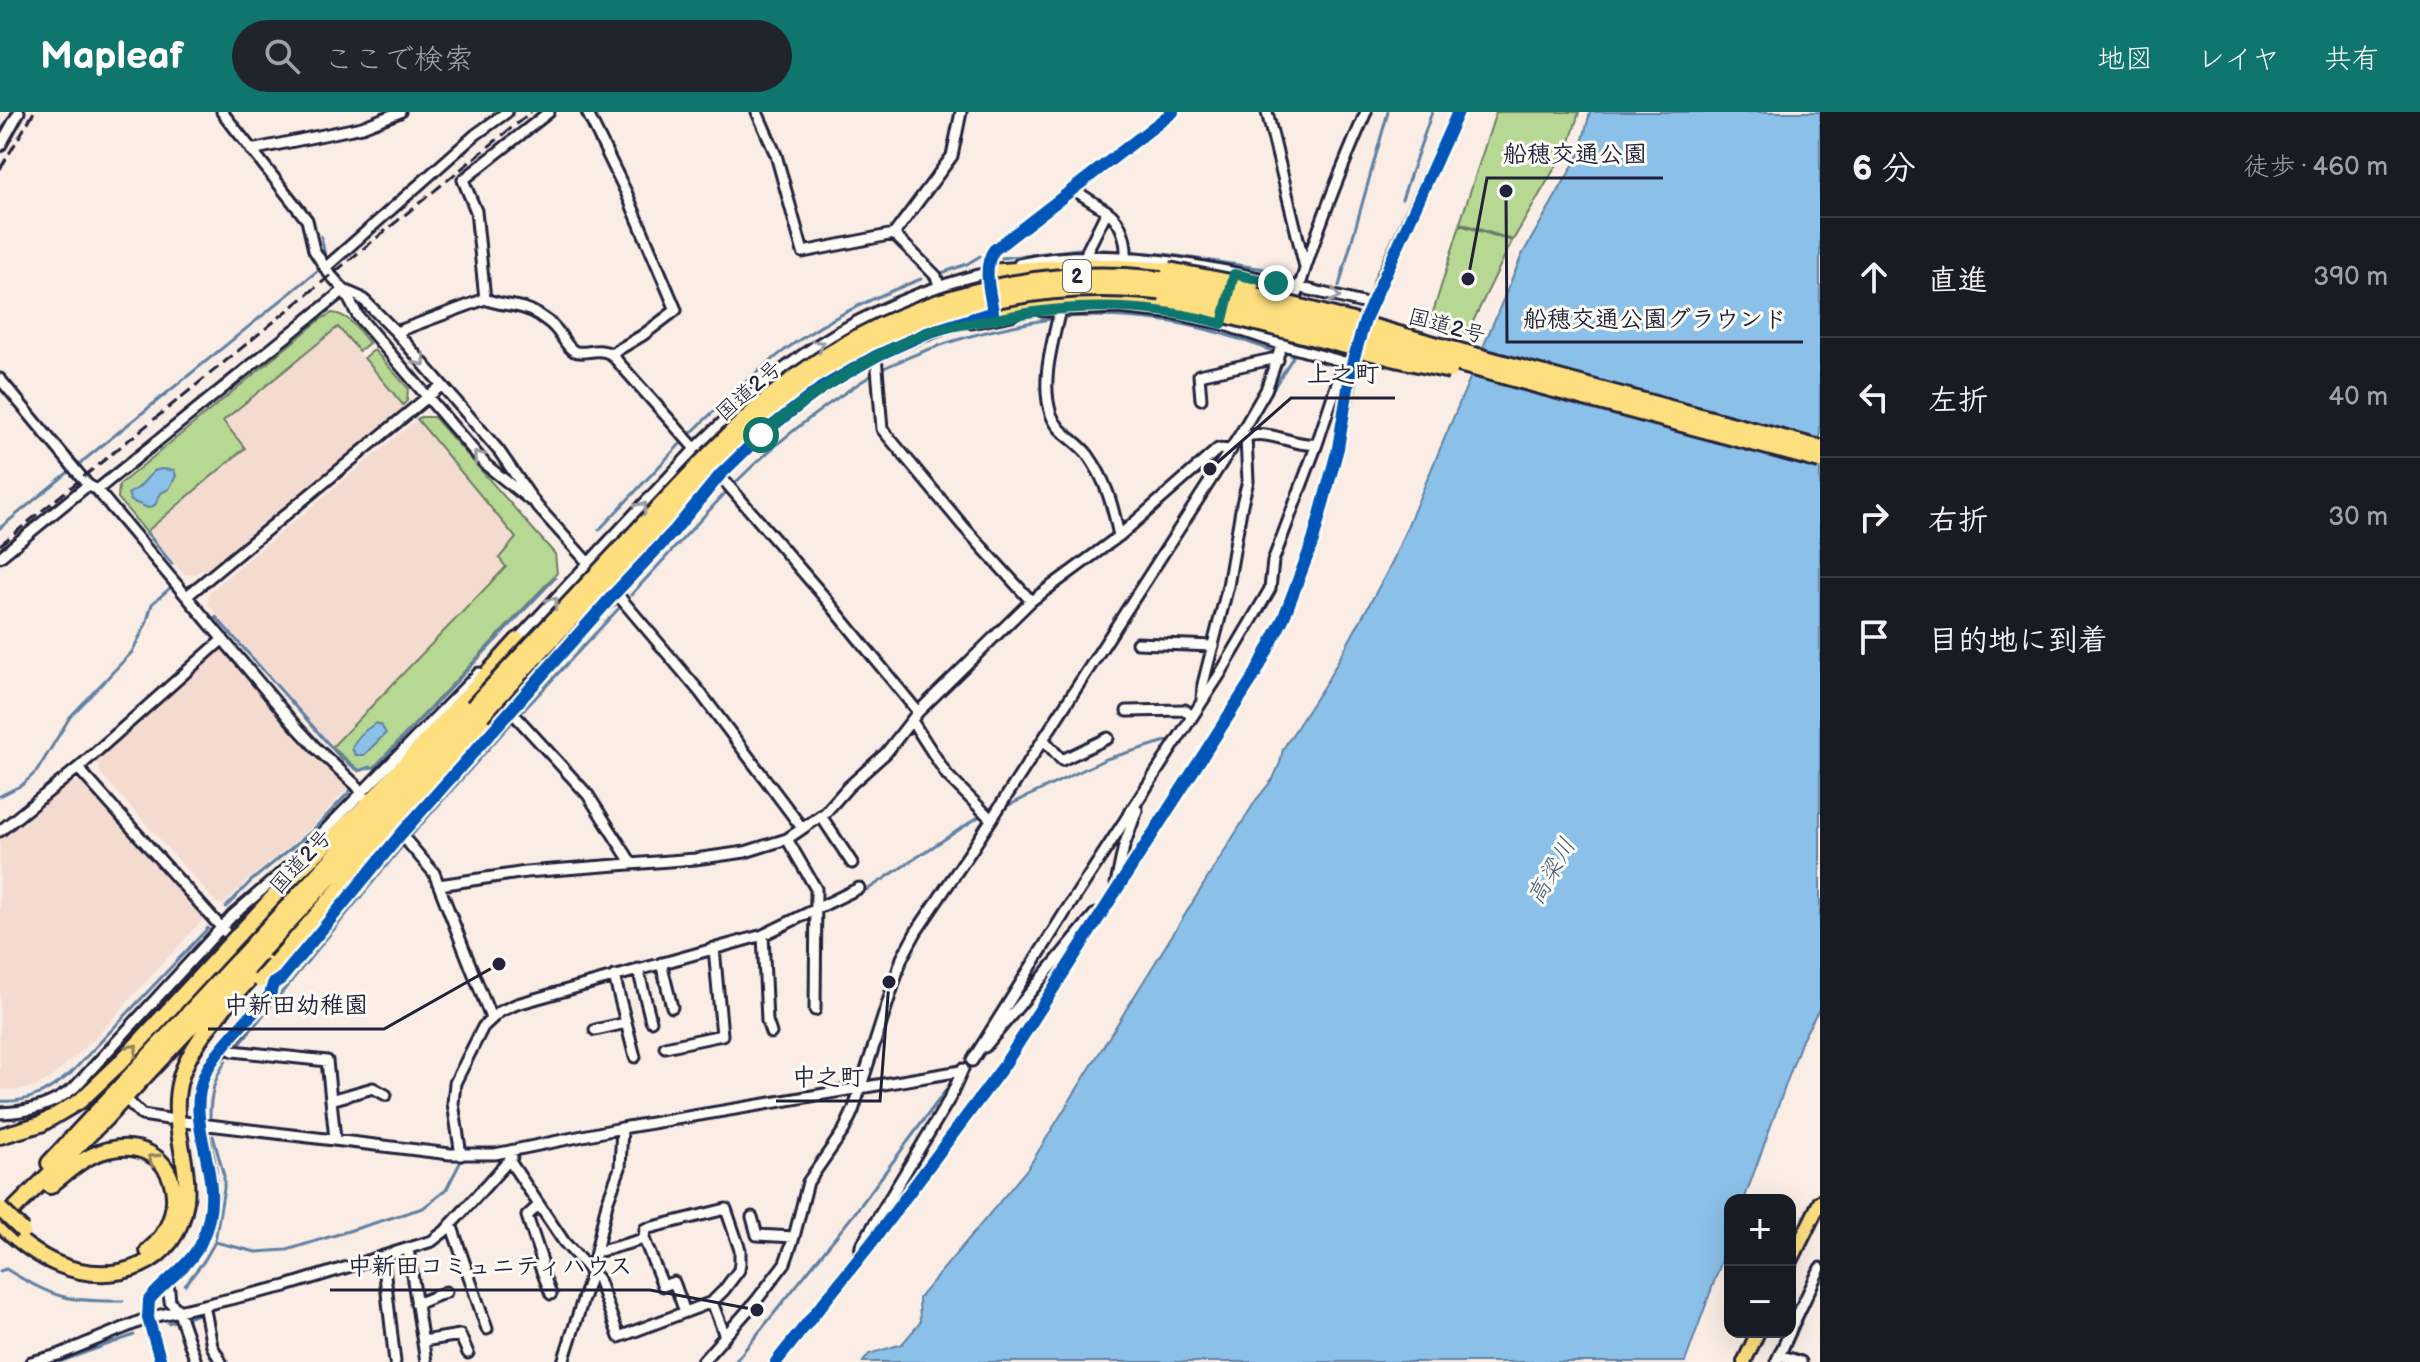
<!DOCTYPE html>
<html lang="ja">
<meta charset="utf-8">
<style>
:root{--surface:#171b24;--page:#20242c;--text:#f1f3f6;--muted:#9ea1a6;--line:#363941;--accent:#0f766e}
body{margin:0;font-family:"Balsamiq Sans","Klee One",sans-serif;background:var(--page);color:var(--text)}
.controls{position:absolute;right:24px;bottom:24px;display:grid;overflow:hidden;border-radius:16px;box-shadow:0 8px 32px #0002}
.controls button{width:72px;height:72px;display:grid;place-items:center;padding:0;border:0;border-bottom:2px solid var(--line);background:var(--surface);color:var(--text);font:40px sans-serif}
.stop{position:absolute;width:24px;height:24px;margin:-18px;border:6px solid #0f766e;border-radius:50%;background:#fff}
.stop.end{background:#0f766e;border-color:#fff;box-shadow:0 2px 8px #0008}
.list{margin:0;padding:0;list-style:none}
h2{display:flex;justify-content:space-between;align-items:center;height:104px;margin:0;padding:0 32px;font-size:34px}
h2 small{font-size:26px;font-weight:400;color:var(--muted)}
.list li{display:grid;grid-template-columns:52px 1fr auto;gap:24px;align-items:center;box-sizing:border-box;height:120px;padding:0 32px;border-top:2px solid var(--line)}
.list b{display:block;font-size:30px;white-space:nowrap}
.list em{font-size:26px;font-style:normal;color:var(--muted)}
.icon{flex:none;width:44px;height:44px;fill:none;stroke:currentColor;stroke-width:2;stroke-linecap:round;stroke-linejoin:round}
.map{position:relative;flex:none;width:1820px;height:1250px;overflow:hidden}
header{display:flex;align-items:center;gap:48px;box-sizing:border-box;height:112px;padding:0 40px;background:var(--accent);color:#fff}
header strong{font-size:38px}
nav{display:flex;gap:44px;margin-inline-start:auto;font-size:28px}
.search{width:560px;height:72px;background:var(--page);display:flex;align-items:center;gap:20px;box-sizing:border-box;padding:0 28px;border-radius:44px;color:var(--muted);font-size:30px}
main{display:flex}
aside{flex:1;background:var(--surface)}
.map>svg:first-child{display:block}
.built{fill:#f4dbcf}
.green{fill:#b6d892;stroke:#6c7d66;stroke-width:2}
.water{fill:#8bc0e8;stroke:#6181a3;stroke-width:2}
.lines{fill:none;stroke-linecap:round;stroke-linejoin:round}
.stream{stroke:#6181a3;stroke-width:3}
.minor-casing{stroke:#22223b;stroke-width:15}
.major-casing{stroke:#22223b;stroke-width:18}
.highway-casing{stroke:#22223b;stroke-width:20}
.minor{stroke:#fdfcf7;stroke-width:9}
.major{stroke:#fddf80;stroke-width:12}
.highway{stroke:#fddf80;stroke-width:14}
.rail{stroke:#22223b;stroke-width:3;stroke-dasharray:12 6;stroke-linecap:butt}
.highway-bridge-casing{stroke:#22223b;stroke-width:20;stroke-linecap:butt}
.highway-bridge{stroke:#fddf80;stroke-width:14}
.cycleway-casing{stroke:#fdfcf7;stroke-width:17}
.cycleway{stroke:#0057b8;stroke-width:12}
.oneway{stroke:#9a9aa2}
.oneway2{stroke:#90805e}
.route{stroke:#0f766e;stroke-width:10}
.labels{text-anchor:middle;stroke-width:6;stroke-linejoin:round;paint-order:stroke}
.shield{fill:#fdfcf7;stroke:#646373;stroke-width:2}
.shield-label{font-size:20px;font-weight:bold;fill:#22223b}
.street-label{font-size:22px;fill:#22223b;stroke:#fdfcf7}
.water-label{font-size:24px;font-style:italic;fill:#475978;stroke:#fdfcf7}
.leader{fill:none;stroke:#22223b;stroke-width:3}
.callout-dot{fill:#22223b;stroke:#fdfcf7;stroke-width:3}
.callout-label{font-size:24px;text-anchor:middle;font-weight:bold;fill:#22223b;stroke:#fdfcf7;stroke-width:6;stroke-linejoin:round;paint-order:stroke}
</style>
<header>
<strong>Mapleaf</strong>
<div class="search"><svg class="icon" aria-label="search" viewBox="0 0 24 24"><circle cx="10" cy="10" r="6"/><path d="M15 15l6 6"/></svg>ここで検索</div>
<nav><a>地図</a><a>レイヤ</a><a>共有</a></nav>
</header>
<main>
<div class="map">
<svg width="1820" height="1250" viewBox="0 0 1820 1250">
<rect width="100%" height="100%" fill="#f9ede5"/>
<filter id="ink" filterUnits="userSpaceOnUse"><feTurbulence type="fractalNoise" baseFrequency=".0125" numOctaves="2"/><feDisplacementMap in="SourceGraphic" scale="16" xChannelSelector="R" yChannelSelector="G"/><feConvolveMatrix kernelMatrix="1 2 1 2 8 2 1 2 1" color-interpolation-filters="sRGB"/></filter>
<g filter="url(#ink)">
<path class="built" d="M 338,216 L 405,296 L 207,460 L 203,457 L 195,462 L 183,462 L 147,420 L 245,336 L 224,310 Z
M 416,308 L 516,425 L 498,446 L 506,455 L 332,634 L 208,492 L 209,480 Z
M 219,536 L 225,537 L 311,638 L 350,674 L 308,719 L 250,766 L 223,793 L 217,791 L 101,662 L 97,649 L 102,638 Z
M 73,669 L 85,673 L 204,806 L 93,928 L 52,965 L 35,975 L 19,978 L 0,977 L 0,726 L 68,670 Z"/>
<path class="green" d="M 1496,0 L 1579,0 L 1570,30 L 1513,128 L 1460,111 Z
M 1460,113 L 1512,129 L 1467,222 L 1430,210 Z
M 332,201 C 349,202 359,219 369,231 L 359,239 L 338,215 L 223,309 L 245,336 L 146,420 L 118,386 L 119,373 L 321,207 Z
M 374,238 L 408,276 L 407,289 L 403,293 L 364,246 Z
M 421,305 L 434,305 L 555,442 L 557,461 L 374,655 L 359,658 L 332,635 L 506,455 L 499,446 L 516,426 L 417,307 Z"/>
<path class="water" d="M 1590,0 L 1820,0 L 1820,895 L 1802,928 L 1744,1088 L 1730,1088 L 1730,1126 L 1685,1250 L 863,1250 L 869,1242 L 902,1232 L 920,1211 L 919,1186 L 1028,1056 L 1256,688 L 1273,667 L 1280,651 L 1283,637 L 1327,569 L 1391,453 L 1522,143 L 1579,43 Z
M 161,357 L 174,358 L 176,364 L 169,377 L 161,381 L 155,393 L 148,396 L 131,389 L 128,382 L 138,376 L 154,359 Z
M 376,611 L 381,613 L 386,621 L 364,643 L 355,643 L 352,636 C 356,625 366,617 376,611 Z"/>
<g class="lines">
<path class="stream" d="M 1402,87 L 1432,0
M 321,124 L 325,144
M 1091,137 L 1164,142 L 1272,158
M 1002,146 L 1079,137
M 939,162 L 967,152 L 980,144
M 1339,174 L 1388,0
M 1061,205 C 1144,201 1198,210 1275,240
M 884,256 C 942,229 987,218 1050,207
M 29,295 L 79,352
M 1258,301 L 1293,245 L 1291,244
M 688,324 C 726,287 765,249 810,221 C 845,198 882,182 921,167
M 1313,324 L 1327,288
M 78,353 L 321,156
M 735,371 C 778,328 824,293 875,261
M 0,416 L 71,358
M 599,418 L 683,329
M 147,421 L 172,452
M 631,483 L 728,378
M 1259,487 L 1264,477 L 1268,447 L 1303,358
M 216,505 L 340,645 L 359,659 L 371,655
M 1210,569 L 1227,542
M 520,602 L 622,493
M 374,656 L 555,466
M 0,684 L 22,673 L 37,659 L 70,605 L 132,540 L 146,512 L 152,492 L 170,476
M 1003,696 L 1106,647 L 1173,627
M 410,725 L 514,608
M 226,795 L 251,769 L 311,720 L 351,678
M 818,801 L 870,776 L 983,702
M 764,827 L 811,804
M 881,926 L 911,838 L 957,768
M 236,936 L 405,731
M 0,989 C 29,991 49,979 71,961 L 208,816
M 858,996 L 865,981
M 210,1005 C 210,984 214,966 226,949
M 213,1024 L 224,1064 L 224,1076 L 215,1129
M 455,1114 L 479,1091 L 509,1055
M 412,1141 L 435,1134 L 444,1125
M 0,1159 L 6,1157 C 53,1186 68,1190 123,1189
M 340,1162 L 405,1143
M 185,1173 L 204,1149 L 215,1130 L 256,1140 L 287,1138 L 423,1096 L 446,1078 L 462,1047
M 210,1198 L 259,1185
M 184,1207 L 201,1201
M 168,1211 L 179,1208
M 1787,1242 L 1820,1168
M 59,1250 L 134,1223
M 735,1250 L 854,1102 L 952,970"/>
<g class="minor-casing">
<path id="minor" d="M 222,0 L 307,108 L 314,138 L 328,160 L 344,178 L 358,204 L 486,353 L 530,388
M 549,0 L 463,68 L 476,99 L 485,187 C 504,195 520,191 539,203 C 544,207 550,210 554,215 C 561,221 566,235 574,239 C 585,244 596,234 611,242 L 698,340
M 587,0 L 626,80 L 676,198 L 643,223 L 611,242
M 757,0 L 776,43 L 803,140 L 894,122
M 1267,0 L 1305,155
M 0,34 L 19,0
M 251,38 L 362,15 L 400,0
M 1074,78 L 1107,99 L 1087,139 L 1086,146
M 1107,99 C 1122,110 1127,129 1126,146
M 1019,152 C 1125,127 1266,167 1370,193
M 325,156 L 475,23 L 507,0
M 988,162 L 988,150 L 994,138 L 1173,0
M 939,174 L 936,164 L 894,122 L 952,44 L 961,0
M 344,178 L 360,185 L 367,191 L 396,220 L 499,339 L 537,394 L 591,454
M 1060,197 C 1053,230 1040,269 1051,302 C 1058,322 1076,327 1088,343 C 1106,368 1113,394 1119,424
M 1293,197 C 1312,129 1338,64 1366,0
M 1042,199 L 1118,196 L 1176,202 L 1222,212 L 1283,233 L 1348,251
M 972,211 L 1012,203
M 1362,216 L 1382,165 L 1458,0
M 396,220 L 485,187
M 876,244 L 882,317 L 963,414 L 1031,489
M 0,267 L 88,373 L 97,378 L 294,612 L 317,637 L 357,674 L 365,686
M 1201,287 L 1199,263 L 1272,247 L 1278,248
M 1245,325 C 1270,316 1293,335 1317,332
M 716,359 L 826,487 L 918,600
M 97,378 L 344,178
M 0,445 L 88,373
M 612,476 L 699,579 L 802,716
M 614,483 C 633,462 653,441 672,420 C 689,402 703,382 719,364 C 749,331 784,302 821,277 C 874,241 932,219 993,200 L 992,197
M 187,484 L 441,274
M 514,531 L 695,337 C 733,300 773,262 817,233 C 871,198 931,174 993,159
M 1137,531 L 1213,534
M 1202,587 L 1203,572 L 1228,474 L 1242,392 L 1248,369 L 1246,326 L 1241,321
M 511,599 L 588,683 L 632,752
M 1127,599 L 1185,598 L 1191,604
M 912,609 L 947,663 L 991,707
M 1043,627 L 1062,648 L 1108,626
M 78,656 L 236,832
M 821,704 L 852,751
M 0,719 L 78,656 L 223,527
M 399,720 L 434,761 L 491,906
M 787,727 L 816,777 L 815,898
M 439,773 L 526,760 L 695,747 L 745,740 L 787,727 L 825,701 L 848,675 L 886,641 L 918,600 L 1031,489 L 1119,424 L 1218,337 L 1231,338
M 1118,774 L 1116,772 L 1124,734 L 1137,698
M 763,823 L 767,909 L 771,921
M 661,851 L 672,895
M 638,857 L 651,909
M 614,864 L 635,945
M 595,918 L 626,911
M 225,934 L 233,939 L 327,949 L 335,1027
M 665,935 L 722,923 L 714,836
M 985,935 L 1094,803 L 1099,801
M 972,949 L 1064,802 L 1220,562 L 1270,477 L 1273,449 L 1317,332 L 1344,250
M 331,988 L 373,976 L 386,983
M 129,990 L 142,1003 L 168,1007
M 0,1001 C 29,1000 52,994 75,975 L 232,804 L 294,750 L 479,561
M 184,1010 L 450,1042 L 495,1042 L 622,1016 L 961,959
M 461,1043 L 453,991 L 455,971 L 483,915 L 499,900 L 517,892 L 763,823 L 859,776
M 509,1048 L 564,1130 L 598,1167 L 619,1225 L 712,1190 L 724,1178 L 739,1158 L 740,1151 L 740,1138 L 726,1097 L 645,1117 L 644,1127 L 597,1140
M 539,1093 L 527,1104 L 542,1149 L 540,1154 L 551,1182
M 752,1105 L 757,1123 L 794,1125
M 451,1112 L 487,1217
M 644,1127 L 663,1174 L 674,1170 L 685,1200
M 408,1137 L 426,1250
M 860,1142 L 861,1134 L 950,986 L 963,957
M 383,1146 L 395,1250
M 168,1169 L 170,1190 L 178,1198 L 196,1250
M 712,1190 L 725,1224
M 416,1192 L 446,1180
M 204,1193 L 212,1234 L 221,1250
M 1790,1219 L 1820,1156
M 423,1229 L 460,1223 L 468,1241
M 1779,1243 L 1801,1250
M 31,1250 L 58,1243 L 148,1206 L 286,1174 L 432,1129 L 445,1119 L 512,1045
M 161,1250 L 148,1206 L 149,1188 C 165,1169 187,1156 199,1134 C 217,1102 213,1067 205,1032 C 201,1019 197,1004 198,990 C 199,975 205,962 212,950 L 270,883 L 273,872 L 281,867 L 401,722 L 583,518
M 563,1250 L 591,1162 L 607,1091 L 620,1056 L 622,1016
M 702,1250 L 756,1189 L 785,1151 L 794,1125 L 808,1070 L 844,1018 L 853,999 L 902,846 L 916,820 L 973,736 L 1241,321 L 1266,278 L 1288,215
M 776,1250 L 873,1129 L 1003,955 L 1256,561 L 1284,505 L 1313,429 L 1338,336 L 1357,234
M 1776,1250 L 1790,1220"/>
</g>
<g class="major-casing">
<path id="major" d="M 1790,1151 L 1820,1090
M 1744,1250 L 1758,1220"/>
</g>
<g class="highway-casing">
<path id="highway" d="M 988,160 L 1087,153 L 1169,158
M 993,200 C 1050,188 1107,185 1166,191
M 238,823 L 289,768 L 375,685 L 518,528
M 273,853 L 399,708 L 557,533 L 615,481
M 0,1024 L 41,1012 L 80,989 L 119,952 L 226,836
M 49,1051 L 473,595
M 50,1074 C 67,1060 85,1043 108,1038 C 175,1022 196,1100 148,1139
M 0,1111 L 105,1007 L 482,603
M 0,1112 C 18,1128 37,1144 60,1153 C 115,1175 178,1153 186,1089 C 190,1048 169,1009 180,968 C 191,926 237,882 265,850"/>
</g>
<use href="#minor" class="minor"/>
<use href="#major" class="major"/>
<use href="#highway" class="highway"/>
<path class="rail" d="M 0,57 L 34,0
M 0,433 L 531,0"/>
<g class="highway-bridge-casing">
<path id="highway-bridge" d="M 1169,158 L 1251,174
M 1166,191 L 1229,204 L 1400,248 L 1450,259
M 473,595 C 530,533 588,471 646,409 C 695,357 743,303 801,261 C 900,188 1028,154 1150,166 C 1254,177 1356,211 1456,238 C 1577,271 1699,304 1820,336
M 482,603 C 539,541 596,480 654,419 C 702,367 750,313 808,271 C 905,201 1027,168 1147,179 C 1251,188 1357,225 1459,252 C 1579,285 1699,317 1820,349
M 226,836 L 238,823
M 260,868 L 273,853
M 0,1097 L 23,1119"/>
</g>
<use href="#highway-bridge" class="highway-bridge"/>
<g class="cycleway-casing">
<path id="cycleway" d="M 161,1250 L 148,1206 L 149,1188 C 166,1167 191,1154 202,1128 C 230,1065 183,1018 204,964 C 215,938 250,905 270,883 L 273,872 L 281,867 L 401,722 L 615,481 L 674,419 L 720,363 L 761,323 L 821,276 L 876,244 L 927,221 L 993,200 C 990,180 982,155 994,138 L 1173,0
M 776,1250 L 873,1129 L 1003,955 L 1256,561 L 1284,505 L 1313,429 L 1338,336 L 1352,252 L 1366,205 L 1458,0"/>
</g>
<use href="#cycleway" class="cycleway"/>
</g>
<defs><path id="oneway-chevron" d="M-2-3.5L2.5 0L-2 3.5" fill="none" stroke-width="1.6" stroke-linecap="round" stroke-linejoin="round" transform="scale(2)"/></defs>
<g class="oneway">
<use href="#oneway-chevron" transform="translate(1335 184) rotate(14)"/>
<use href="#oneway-chevron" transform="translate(819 233) rotate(-33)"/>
<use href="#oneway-chevron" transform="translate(421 249) rotate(50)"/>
<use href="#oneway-chevron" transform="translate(478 344) rotate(-132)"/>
<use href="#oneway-chevron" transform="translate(642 395) rotate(-47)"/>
<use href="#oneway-chevron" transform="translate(553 490) rotate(-48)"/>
</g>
<g class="oneway2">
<use href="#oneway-chevron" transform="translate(133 937) rotate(-47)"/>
<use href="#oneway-chevron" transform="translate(153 1047) rotate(-146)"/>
</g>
</g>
<g class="lines" filter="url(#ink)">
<path class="route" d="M 761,323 C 812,281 866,245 927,221 C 945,214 962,213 980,210 C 998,207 1016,202 1034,200 C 1096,192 1162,195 1222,212 L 1234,162 L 1276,171"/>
</g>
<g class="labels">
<rect class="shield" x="1063" y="148" width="28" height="32" rx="6"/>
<g class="shield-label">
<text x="1077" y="171">2</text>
</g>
<g class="street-label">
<text transform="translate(1447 213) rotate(15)" y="8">国道2号</text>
<text transform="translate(748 278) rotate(-41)" y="8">国道2号</text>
<text transform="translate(300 749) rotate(-47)" y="8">国道2号</text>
</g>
<g class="water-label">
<text transform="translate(1551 759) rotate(-60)" y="8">高梁川</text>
</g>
</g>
<path class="leader" d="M1468 167L1487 66H1663M1506 79L1507 230H1803M1210 357L1291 286H1395M499 852L384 917H208M889 870L880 989H776M757 1198L650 1178H330"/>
<g class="callout-dot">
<circle cx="1468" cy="167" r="8"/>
<circle cx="1506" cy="79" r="8"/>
<circle cx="1210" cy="357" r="8"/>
<circle cx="499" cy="852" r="8"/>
<circle cx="889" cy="870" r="8"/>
<circle cx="757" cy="1198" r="8"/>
</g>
<g class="callout-label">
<text x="1575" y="50">船穂交通公園</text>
<text x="1655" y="215">船穂交通公園グラウンド</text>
<text x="1343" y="270">上之町</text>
<text x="296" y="901">中新田幼稚園</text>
<text x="828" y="973">中之町</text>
<text x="490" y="1162">中新田コミュニティハウス</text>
</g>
</svg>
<div class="controls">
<button>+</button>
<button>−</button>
</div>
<div class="stop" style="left:761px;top:323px"></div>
<div class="stop end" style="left:1276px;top:171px"></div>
</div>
<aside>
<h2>6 分<small>徒歩 · 460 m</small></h2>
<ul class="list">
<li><svg class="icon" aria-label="ahead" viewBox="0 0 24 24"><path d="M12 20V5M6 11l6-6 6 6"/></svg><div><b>直進</b></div><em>390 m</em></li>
<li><svg class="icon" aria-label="left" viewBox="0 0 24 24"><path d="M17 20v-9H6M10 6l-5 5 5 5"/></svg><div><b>左折</b></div><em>40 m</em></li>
<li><svg class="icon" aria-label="right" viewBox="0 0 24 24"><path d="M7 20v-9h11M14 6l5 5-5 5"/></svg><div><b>右折</b></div><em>30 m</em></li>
<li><svg class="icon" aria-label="arrive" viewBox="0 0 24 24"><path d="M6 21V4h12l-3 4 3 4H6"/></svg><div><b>目的地に到着</b></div></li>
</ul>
</aside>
</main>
